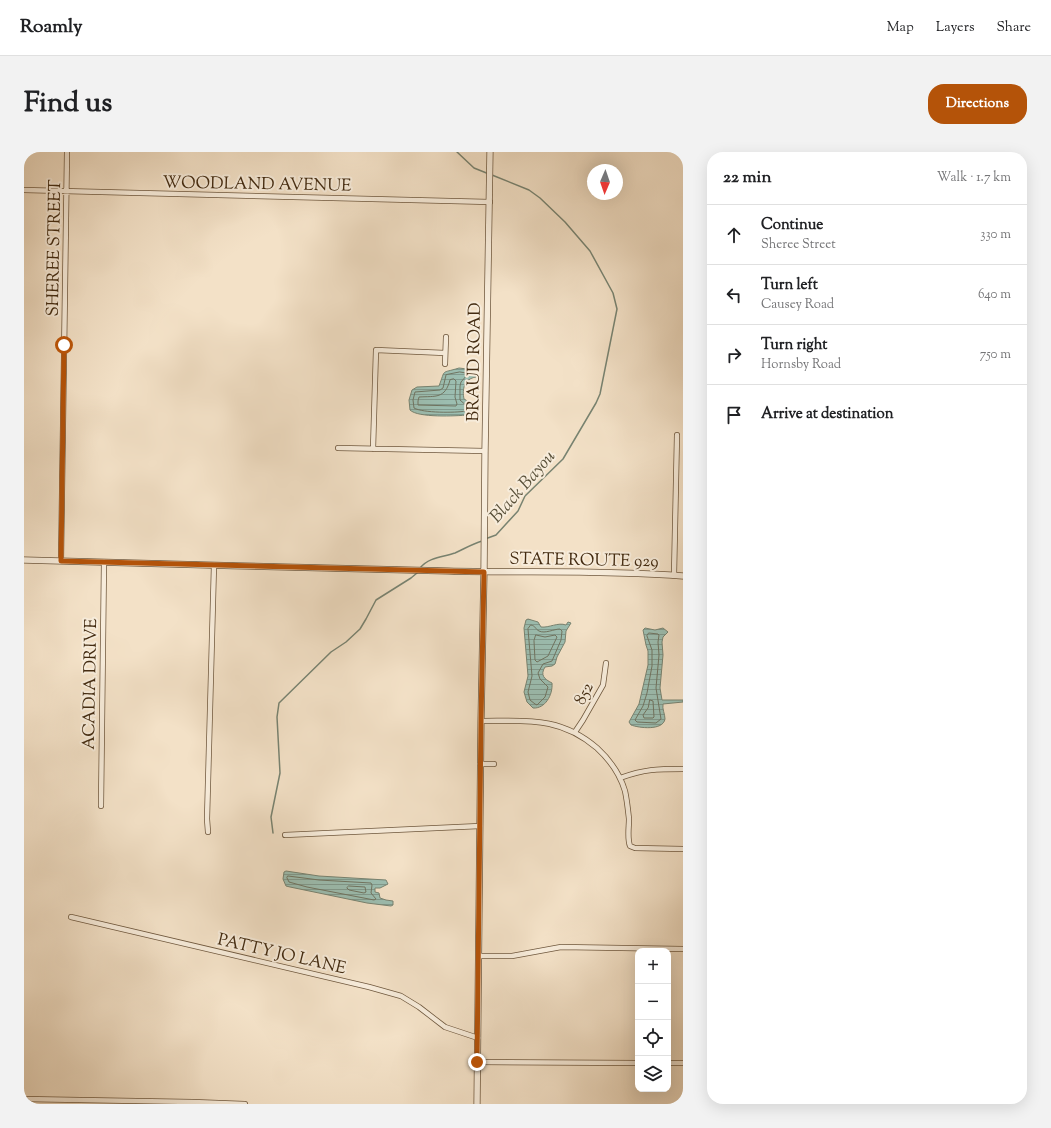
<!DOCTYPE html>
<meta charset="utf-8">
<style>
:root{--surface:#fff;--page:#f2f2f2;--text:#202124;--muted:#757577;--line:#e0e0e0;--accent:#b45309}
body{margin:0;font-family:"Sorts Mill Goudy",serif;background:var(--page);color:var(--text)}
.controls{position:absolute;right:12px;bottom:12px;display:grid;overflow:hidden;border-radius:8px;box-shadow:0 4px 16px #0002}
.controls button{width:36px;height:36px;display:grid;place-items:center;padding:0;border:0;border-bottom:1px solid var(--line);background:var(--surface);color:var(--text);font:20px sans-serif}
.compass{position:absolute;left:563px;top:12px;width:36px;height:36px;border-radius:50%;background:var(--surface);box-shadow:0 4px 16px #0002;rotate:182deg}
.stop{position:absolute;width:12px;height:12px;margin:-9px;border:3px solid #b45309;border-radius:50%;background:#fff}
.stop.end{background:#b45309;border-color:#fff;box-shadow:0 1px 4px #0008}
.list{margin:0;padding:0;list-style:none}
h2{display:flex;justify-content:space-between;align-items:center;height:52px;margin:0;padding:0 16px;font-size:17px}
h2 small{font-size:13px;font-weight:400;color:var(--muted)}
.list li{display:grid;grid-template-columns:26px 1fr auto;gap:12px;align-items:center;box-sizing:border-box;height:60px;padding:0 16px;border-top:1px solid var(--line)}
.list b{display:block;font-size:15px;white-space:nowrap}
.list p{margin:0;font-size:13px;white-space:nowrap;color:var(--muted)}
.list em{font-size:13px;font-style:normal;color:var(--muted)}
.icon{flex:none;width:22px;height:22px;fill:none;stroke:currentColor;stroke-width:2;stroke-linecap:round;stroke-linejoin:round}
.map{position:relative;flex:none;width:659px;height:952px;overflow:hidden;border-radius:16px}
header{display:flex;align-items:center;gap:24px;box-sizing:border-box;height:56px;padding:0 20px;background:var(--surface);border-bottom:1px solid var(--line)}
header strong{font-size:19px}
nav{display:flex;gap:22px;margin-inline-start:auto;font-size:14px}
.intro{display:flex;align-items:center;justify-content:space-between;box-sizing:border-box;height:96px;padding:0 24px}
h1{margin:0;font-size:28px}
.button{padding:10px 18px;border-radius:16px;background:var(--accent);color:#fff;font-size:14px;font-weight:700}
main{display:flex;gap:24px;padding:0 24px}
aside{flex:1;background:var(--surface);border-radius:16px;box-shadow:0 4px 16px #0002}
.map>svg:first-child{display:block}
.water{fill:url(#water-rules);stroke:#788371}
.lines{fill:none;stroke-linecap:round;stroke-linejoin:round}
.shore{stroke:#707461;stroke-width:1}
.stream{stroke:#788371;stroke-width:1.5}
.minor-casing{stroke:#6f583e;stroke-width:6}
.tertiary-casing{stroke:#6f583e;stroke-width:7}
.minor{stroke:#f7ecdb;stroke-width:4.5}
.tertiary{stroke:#f7ecdb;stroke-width:5.5}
.route{stroke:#b45309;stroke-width:5}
.labels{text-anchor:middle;stroke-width:4;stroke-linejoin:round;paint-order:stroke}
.street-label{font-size:17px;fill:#432b11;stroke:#f7ecdb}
.water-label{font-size:18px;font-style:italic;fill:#595039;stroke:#f7ecdb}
</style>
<header>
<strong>Roamly</strong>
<nav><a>Map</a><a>Layers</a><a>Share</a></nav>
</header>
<div class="intro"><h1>Find us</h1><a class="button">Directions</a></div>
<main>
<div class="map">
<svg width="659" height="952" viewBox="0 0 659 952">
<defs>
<pattern id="water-rules" width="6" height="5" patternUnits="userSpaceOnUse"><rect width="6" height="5" fill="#9cbeb1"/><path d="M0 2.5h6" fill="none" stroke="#819b8f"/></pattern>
</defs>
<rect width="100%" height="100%" fill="#f3e1c7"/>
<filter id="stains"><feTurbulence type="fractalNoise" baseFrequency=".005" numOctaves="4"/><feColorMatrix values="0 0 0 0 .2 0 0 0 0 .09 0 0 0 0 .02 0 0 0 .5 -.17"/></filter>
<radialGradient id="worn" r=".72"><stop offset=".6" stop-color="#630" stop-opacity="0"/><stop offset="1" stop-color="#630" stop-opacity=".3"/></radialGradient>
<path class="water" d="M 435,216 L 443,217 L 452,223 L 452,225 C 440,227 438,237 440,247 C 445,249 446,253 451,255 L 450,257 L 448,257 L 444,263 C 432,264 394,266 386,258 L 385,248 L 388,238 L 393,235 L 415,234 C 422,216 416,222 435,216 Z
M 504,467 L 514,470 L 517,475 C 525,476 534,470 542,473 L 544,470 L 547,471 L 542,479 L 541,490 L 533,505 L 531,512 L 528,514 L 521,515 C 516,523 520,527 528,531 C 529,543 521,557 509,556 L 503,550 L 500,540 L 504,524 L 500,476 L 502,468 Z
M 621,476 L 631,478 L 639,476 L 644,480 L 639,485 L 638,490 L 639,503 L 636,536 L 638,548 L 659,548 L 659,550 L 639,552 C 638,557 641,562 641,567 C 639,579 615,576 607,573 L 605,570 L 615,552 L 624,513 L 624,499 L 622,493 L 619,478 Z
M 262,719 L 295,724 L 362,728 L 364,732 L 356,736 L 351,736 L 351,740 L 355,741 L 356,746 L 362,748 L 369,749 L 369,753 L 367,754 L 343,751 L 266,735 L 262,734 L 259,727 L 260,720 Z"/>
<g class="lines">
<path class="shore" d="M 436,220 L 442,221 L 443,223 L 437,230 L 436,234 L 436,248 L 444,255 L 442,259 C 431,261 399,261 390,256 L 389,248 L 391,240 L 416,238 L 419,236 L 422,223 Z
M 430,227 L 432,229 L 431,245 L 433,252 L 432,254 L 394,253 L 394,249 L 395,245 C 412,244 421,247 426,228 Z
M 507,473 C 512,474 511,477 515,479 C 521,482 530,477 536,477 L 538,479 L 537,488 L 528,509 L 519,512 L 514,521 L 516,527 L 524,535 L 521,545 L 513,553 L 511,552 L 506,548 L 504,540 L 508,524 L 504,477 Z
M 625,481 L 634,482 L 635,483 L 634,490 L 635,503 L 632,536 L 637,567 L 632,571 L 613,570 L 611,568 L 619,554 L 623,541 L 628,514 L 628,498 L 623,484 Z
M 512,483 L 521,485 L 531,483 L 533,485 L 524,504 L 513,510 L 511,508 L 510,489 Z
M 626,548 L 629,549 L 630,565 L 629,566 L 620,566 L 619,563 L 624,556 Z
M 264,724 L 295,728 L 347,731 L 348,733 L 347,741 L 352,747 L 350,748 L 283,735 L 265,730 L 263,726 Z
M 325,734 L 341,735 L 342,740 L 340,741 L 325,738 L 323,736 Z"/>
<path class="stream" d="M 433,0 L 450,16 L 465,22
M 461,387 L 472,383 L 494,359 L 501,344 L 539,307 L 572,251 L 576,242 L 593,157 L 589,141 L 566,99 L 541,70 L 516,46 L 505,38 L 468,23
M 396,416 C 405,405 419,405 431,401 C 440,397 448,392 458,389
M 249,681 L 247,665 L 256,621 L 253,565 L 255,551 L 307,500 L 322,490 L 336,477 L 342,467 L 352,448 L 387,426 L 393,421"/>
<g class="minor-casing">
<path id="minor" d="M 0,38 L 466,50
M 421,212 L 422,185
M 314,296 L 461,299
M 349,297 L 352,198 L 421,201
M 37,409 L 43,0
M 650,423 L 653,283
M 457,569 C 502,569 536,564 573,596 C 586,608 596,622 601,639 C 603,648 604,658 605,667 C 605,675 603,686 606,694 L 611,696 L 659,697
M 551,580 L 559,568 L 579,533 L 582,511
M 456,612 L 470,612
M 596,626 C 621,617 633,617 659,617
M 77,654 L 80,410
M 184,680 L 183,667 L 190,413
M 261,683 L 456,674
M 47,765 L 345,835 L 377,844 L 395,855 L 421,875 L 454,886
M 455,804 L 488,804 L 537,795 L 659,797
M 453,910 L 614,911
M 644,911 L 659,911
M 0,947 L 169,950 L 221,952"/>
</g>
<g class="tertiary-casing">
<path id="tertiary" d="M 0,408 C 141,412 283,416 424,419 C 502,421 581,418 659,424
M 453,952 L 457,569 L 460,420 L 461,299 L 466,0"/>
</g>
<use href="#minor" class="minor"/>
<use href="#tertiary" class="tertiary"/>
</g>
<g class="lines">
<path class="route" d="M 40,193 L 37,409 L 460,420 L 457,569 L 453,910"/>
</g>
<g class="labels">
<g class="street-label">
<text transform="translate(233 31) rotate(1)" y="6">WOODLAND AVENUE</text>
<text transform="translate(29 96) rotate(-89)" y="6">SHEREE STREET</text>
<text transform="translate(449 210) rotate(-89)" y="6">BRAUD ROAD</text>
<text transform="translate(560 407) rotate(1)" y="6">STATE ROUTE 929</text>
<text transform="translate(65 532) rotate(-89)" y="6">ACADIA DRIVE</text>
<text transform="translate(559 541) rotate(-63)" y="6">852</text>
<text transform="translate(258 801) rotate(13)" y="6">PATTY JO LANE</text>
</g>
<g class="water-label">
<text transform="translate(498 334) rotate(-49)" y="6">Black Bayou</text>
</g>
</g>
<rect width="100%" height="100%" filter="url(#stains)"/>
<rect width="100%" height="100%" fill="url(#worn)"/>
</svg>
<div class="controls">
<button>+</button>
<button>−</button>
<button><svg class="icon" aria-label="locate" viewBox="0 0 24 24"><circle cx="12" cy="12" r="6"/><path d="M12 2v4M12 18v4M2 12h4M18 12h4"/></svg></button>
<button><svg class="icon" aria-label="layers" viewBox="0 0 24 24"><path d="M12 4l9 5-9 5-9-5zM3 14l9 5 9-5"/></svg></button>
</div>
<svg class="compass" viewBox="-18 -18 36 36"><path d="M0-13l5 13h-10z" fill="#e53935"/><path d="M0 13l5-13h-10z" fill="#757577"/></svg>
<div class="stop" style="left:40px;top:193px"></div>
<div class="stop end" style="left:453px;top:910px"></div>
</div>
<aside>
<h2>22 min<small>Walk · 1.7 km</small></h2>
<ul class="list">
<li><svg class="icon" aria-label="ahead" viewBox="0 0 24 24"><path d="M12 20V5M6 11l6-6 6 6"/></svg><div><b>Continue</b><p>Sheree Street</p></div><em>330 m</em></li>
<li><svg class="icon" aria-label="left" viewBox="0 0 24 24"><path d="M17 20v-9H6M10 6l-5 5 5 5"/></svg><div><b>Turn left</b><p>Causey Road</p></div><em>640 m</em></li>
<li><svg class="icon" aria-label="right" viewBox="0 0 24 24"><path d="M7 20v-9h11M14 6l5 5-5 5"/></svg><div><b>Turn right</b><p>Hornsby Road</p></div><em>750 m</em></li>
<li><svg class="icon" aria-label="arrive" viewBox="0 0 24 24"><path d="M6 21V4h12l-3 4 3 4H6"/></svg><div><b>Arrive at destination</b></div></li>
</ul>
</aside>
</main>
